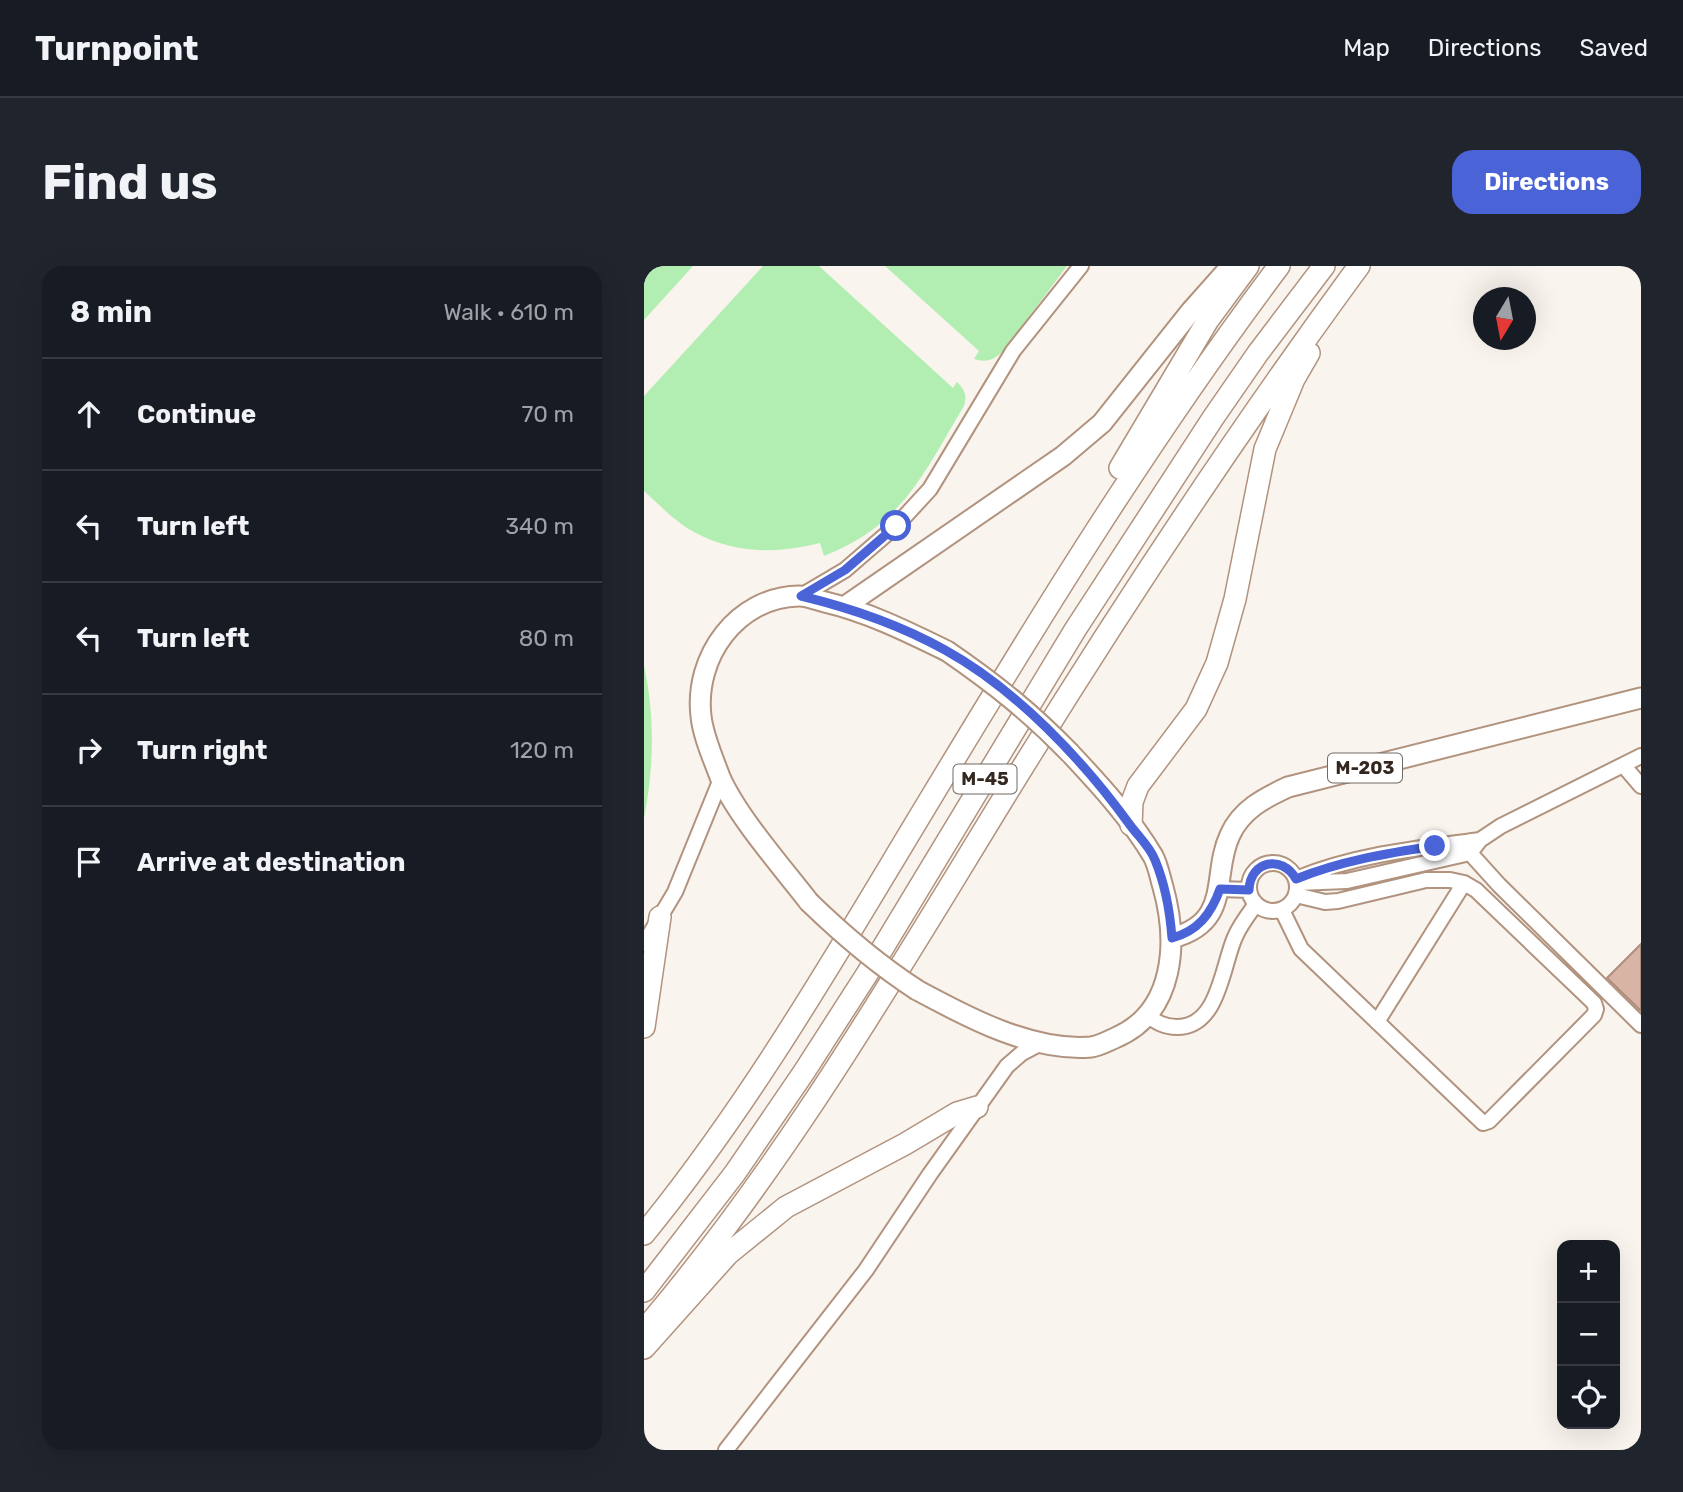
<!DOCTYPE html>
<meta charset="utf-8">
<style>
:root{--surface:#171b24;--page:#20242c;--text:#f1f3f6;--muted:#9ea1a6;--line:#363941;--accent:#4a64d8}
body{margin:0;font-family:Rubik,sans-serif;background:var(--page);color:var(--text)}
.controls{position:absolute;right:21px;bottom:21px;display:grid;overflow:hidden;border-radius:14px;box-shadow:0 7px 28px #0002}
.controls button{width:63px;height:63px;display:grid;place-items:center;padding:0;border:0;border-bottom:2px solid var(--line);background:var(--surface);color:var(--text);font:35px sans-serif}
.compass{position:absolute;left:829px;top:21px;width:63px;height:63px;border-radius:50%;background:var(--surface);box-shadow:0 7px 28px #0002;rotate:190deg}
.stop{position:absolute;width:21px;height:21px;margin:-16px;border:5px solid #4a64d8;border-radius:50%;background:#fff}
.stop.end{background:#4a64d8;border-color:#fff;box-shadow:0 2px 7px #0008}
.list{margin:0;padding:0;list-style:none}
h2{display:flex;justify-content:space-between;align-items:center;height:91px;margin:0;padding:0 28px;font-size:30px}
h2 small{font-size:23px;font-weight:400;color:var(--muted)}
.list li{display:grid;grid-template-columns:46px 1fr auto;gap:21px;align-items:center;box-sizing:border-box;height:112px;padding:0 28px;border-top:2px solid var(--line)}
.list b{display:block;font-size:26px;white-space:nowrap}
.list em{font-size:23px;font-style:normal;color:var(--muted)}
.icon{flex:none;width:38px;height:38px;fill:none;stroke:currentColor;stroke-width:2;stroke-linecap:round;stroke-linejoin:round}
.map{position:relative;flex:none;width:997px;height:1184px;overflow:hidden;border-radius:21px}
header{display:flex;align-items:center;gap:42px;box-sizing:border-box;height:98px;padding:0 35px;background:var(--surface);border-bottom:2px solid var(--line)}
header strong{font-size:33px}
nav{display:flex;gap:38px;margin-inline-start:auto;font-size:24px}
.intro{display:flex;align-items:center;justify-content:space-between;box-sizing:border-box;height:168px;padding:0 42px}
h1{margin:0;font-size:49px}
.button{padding:18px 32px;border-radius:21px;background:var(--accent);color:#fff;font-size:24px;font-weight:700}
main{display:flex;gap:42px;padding:0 42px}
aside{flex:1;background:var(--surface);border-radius:21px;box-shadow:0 7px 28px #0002}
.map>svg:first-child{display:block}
.green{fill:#b2eeb1}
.building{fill:#d8b4a4;stroke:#af8d7e;stroke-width:2}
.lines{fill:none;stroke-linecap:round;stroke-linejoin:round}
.minor-casing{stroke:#b1937e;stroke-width:18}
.major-casing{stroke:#b1937e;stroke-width:23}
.highway-casing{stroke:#b1937e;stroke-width:24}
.minor{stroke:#fff;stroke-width:14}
.major{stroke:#fff;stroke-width:19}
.highway{stroke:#fff;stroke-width:21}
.major-bridge-casing{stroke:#b1937e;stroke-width:23;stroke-linecap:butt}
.major-bridge{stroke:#fff;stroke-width:19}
.route{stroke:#4a64d8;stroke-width:9}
.labels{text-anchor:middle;stroke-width:6;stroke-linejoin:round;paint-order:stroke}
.shield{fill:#fff;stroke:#706862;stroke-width:2}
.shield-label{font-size:18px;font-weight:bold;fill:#33271f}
</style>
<header>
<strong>Turnpoint</strong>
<nav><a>Map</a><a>Directions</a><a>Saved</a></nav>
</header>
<div class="intro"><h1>Find us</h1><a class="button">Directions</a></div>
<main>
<aside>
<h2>8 min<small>Walk · 610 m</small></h2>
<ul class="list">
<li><svg class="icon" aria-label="ahead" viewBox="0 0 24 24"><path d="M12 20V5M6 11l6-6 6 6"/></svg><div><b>Continue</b></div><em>70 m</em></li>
<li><svg class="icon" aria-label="left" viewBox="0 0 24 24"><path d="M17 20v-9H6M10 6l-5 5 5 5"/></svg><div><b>Turn left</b></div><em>340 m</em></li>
<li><svg class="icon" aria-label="left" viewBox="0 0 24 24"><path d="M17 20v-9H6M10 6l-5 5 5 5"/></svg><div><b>Turn left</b></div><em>80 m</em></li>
<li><svg class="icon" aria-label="right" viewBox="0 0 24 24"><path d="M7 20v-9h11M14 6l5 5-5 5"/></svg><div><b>Turn right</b></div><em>120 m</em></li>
<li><svg class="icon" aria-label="arrive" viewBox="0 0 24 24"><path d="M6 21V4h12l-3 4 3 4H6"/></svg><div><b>Arrive at destination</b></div></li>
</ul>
</aside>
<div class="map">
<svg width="997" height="1184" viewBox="0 0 997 1184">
<rect width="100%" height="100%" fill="#faf4ef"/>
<path class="green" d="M 0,0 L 49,0 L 0,54 Z
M 119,0 L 175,0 L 309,122 L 313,116 C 321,124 323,129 320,140 C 279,208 259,259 180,290 L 176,277 C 133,288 90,288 50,266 C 31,256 16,239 0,225 L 0,130 Z
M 241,0 L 423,0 L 360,84 C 350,94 343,97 330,93 L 335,85 Z
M 0,399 C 11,451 10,501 0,552 Z"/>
<path class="building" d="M 997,678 L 997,745 L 963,712 Z"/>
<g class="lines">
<g class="minor-casing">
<path id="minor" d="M 157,330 L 201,304 L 252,260 L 286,223 L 369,85 L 437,0
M 979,499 L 997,490
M 826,587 L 855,619 L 997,759
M605 621a24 24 0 1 1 48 0a24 24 0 1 1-48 0Z
M 652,613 C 710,589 774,582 836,574
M 653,617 L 703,615 L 826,587 L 836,574 L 857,560 L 979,499 L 997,520
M 576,623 L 605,624
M 638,644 L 657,683 L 839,857 L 845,855 L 950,749 L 952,743 L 950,737 L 832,624 L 820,617 L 806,614 L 782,614 L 694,635 L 681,636 L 652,629
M 0,678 L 31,626 L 77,513
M 503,749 C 512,756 520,761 533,761 C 575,761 578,700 591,671 C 596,659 604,649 612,638
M 733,756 L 820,617
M 82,1184 L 222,1004 L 286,908 L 363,800 L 378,787 L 397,777"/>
</g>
<g class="major-casing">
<path id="major" d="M 200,341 L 419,190 L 458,157 L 547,45 L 587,0
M 165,636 C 138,601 93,550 76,511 C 69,492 59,470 57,450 C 50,391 93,331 155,330 C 163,330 173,334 181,336 C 224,346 264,366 303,385
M 528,672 C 589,656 567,609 586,569 C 597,544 620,532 644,521 L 997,432
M 273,724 C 323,751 388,786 447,781 C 455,780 464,775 471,772 C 532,746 534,675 519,621 C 516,611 514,599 509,590 C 487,553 456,519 426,487"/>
</g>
<g class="highway-casing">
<path id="highway" d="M 476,202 L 564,54 L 604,0
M 487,559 L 488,536 L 494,520 L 552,443 L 573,397 L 591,333 L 621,183 L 650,113 L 665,87
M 0,761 L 16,651
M 0,968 C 107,837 192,689 279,545 C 391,359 504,174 635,0
M 0,1025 L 91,907 L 160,806 L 223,708 L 431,364 L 569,152 L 614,87 L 680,0
M 0,1064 C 141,899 251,709 364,525 C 475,345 590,170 715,0
M 0,1082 L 84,988 L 142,941 L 261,878 L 313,847 L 333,841"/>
</g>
<use href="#minor" class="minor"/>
<use href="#major" class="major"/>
<use href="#highway" class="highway"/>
<g class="major-bridge-casing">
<path id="major-bridge" d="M 303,385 C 351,418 386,446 426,487
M 165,636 C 199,669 233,698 273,724"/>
</g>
<use href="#major-bridge" class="major-bridge"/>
</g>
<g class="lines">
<path class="route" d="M 252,260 L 201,304 L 157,330 C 207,342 256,359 301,384 C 372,423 439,494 486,559 C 494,570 506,581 511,594 C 521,618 526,646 528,672 C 554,665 567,648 576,623 L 605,624 C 606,595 638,588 652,613 C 696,595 744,587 791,580"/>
</g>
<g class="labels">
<g class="shield">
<rect x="684" y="487.5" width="74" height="29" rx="5"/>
<rect x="309.5" y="498.5" width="63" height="29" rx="5"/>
</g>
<g class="shield-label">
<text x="721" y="508">M-203</text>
<text x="341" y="519">M-45</text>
</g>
</g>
</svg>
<div class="controls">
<button>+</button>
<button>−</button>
<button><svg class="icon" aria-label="locate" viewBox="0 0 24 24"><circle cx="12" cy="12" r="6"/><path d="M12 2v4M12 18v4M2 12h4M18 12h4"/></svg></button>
</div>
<svg class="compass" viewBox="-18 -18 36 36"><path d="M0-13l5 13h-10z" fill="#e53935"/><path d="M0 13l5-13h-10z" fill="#9ea1a6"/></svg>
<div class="stop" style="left:252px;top:260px"></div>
<div class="stop end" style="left:791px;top:580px"></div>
</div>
</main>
